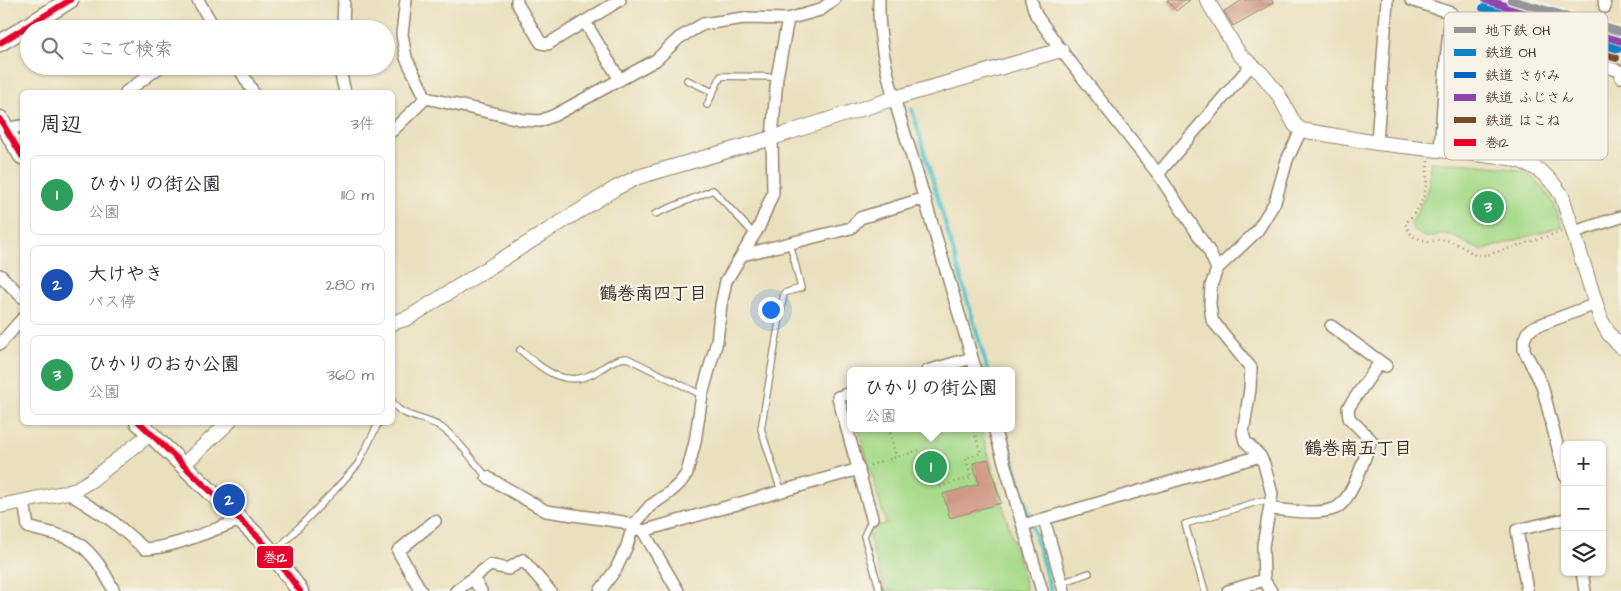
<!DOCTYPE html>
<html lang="ja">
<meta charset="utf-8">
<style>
:root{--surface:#fff;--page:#f7f7f7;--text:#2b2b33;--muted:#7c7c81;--line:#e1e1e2;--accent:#ea580c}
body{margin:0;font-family:"Architects Daughter","Klee One",sans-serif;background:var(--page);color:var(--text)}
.controls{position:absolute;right:15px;bottom:15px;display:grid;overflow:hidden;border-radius:8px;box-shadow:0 1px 4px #0004}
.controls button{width:45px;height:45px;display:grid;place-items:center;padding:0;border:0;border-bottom:1px solid var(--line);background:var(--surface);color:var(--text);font:25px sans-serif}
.you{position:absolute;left:770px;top:309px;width:18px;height:18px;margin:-12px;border:4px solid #fff;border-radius:50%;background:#1a73e8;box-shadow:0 0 0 8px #1a73e833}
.badge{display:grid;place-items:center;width:32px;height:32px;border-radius:50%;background:var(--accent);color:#fff;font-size:16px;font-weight:700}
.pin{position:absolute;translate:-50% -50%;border:2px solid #fff;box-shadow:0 1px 5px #0006}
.popup{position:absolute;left:847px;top:367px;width:168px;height:65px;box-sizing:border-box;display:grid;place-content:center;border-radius:8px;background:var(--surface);filter:drop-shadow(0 1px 4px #0005);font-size:16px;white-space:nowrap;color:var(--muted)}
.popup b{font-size:19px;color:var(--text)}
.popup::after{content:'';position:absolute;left:50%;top:100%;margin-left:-10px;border:10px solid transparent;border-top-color:var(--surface)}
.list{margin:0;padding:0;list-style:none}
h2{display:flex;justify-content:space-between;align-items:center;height:65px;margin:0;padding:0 20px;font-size:21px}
h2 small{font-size:16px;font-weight:400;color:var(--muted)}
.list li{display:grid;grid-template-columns:32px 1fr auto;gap:15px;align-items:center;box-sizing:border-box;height:80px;margin:0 10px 10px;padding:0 10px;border:1px solid var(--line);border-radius:8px}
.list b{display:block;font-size:19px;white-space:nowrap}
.list p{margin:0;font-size:16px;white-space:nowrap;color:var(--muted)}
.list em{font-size:16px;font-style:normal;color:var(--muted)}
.icon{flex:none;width:28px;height:28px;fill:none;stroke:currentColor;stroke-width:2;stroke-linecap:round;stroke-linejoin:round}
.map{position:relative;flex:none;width:1621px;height:591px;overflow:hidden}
.search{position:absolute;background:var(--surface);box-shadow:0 1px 4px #0004;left:20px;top:20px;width:375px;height:55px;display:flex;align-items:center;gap:12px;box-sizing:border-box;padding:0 18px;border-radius:28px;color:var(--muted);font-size:19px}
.panel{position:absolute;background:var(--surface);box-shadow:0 1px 4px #0004;left:20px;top:90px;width:375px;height:335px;border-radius:8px}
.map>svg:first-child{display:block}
.green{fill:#a8db8b;stroke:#728254}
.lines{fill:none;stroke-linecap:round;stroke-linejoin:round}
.stream{stroke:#55c3cd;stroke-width:4}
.building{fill:#d09985}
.service-casing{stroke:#92856e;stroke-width:8}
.minor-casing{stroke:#92856e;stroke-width:14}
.tertiary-casing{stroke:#92856e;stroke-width:16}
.secondary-casing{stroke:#92856e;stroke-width:19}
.path{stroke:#92856e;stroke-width:2.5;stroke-dasharray:1 4;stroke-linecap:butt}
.service{stroke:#fff;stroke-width:5.5}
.minor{stroke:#fff;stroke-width:11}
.tertiary{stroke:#fff;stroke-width:14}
.secondary{stroke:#fff;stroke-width:16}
.bus-1-casing{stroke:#f7f3e8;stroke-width:10}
.bus-1{stroke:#e4002b;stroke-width:6}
.rail-1-casing{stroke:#f7f3e8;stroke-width:11}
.rail-2-casing{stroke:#f7f3e8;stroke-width:11}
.rail-3-casing{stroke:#f7f3e8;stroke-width:11}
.rail-4-casing{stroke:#f7f3e8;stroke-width:11}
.rail-1{stroke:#0d82c7;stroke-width:8}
.rail-2{stroke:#0065bd;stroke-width:8}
.rail-3{stroke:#8e44ad;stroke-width:8}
.rail-4{stroke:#7a4b2a;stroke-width:8}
.metro-1-casing{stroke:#f7f3e8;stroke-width:11}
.metro-1{stroke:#939598;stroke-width:8}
.labels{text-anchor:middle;stroke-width:4.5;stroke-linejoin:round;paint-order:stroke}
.neighbourhood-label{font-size:18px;font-weight:bold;fill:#3b2a1e;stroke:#f7f3e8}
.key{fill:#f7f3e8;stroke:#bfb7ab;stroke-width:1}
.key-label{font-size:14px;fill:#3b2a1e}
.line-badge{stroke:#f7f3e8;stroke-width:2}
.badge-label{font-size:14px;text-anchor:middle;font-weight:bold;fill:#fff}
</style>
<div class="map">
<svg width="1621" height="591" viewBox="0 0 1621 591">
<rect width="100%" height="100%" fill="#f7f3e8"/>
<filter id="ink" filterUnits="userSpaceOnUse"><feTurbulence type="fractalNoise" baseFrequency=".02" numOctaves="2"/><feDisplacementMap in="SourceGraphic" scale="10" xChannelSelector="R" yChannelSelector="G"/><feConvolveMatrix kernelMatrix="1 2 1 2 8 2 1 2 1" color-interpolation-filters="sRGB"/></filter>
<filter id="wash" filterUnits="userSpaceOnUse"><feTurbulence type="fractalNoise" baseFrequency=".0096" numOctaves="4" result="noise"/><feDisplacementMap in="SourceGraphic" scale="20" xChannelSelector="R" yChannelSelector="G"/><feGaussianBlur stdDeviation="1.12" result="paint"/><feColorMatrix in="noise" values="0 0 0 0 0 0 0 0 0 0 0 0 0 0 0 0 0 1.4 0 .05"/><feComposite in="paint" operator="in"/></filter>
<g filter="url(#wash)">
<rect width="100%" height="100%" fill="#eae0bd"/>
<path class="green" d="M 1430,162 C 1451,163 1515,165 1529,175 C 1547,188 1555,205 1562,226 L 1483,250 C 1470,247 1459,238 1446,234 C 1439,233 1432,238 1426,237 C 1418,236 1414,229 1411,224 L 1429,188 Z
M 858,428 L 981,428 L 1026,586 L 1025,591 L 885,591 L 868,533 L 872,528 L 886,523 Z"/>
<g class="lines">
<path class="stream" d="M 912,109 L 988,371
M 1004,428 L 1051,591"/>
</g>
<g id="blocks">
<path class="building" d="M 1167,0 L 1190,0 L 1176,11 Z
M 1243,0 L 1272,0 L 1273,3 L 1233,26 L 1224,11 Z
M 988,459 L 1001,503 L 950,518 L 943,494 L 979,484 L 973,463 Z"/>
</g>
</g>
<g filter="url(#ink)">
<use href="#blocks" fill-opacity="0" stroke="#92856e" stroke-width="1"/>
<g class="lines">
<g class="service-casing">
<path id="service" d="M 687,80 L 713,92
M 707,105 L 721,76 L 777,77
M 655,214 L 713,190 L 754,234
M 520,350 C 543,369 565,390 596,372 C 606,366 615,358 627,358 L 702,395
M 392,401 C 400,418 425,417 439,426 C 455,435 474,462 487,477
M 781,491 L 761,429 L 784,293 L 801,288 L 790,243
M 872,518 L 864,536 L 880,591
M 275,552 L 335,490 L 358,464 L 379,422
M 1062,583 L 1089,573
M 1205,591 L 1185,524 L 1260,501 L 1272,503"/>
</g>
<g class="minor-casing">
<path id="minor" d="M 198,0 L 215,29
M 406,0 L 402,34 L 406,58 L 426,98
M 517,0 L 517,3 L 541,43 L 548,44 L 620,0
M 879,0 C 877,58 900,115 916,170 C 936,237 956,304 976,371
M 1031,0 L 1036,15 L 1061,50 L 1158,174 L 1209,251 L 1217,269 L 1211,286 L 1210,304 L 1212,320 L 1251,368 L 1250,389 L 1243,433 L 1245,441 L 1260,456 L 1264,464 L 1272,494 L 1263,546 L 1264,580 L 1271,591
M 1411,0 L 1451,13 L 1446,60 L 1440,151
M 1604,0 L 1605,7
M 1451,17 L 1472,27 L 1483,44 L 1492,62 L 1504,76
M 585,22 L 620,80
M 343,29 L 344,0
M 1446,60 L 1492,62
M 1582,60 L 1620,71 L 1621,77
M 238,66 L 253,92
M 341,66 L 341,75 L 345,92
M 126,92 L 161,66
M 426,98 L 524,120 L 540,121 L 555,115 L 656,60 L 679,38 L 703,24 L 744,18 L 788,19 L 820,10 L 834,0
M 7,130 L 15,127 L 22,126
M 392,131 L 426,98
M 1377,143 L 1387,0
M 1158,174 L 1252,64
M 1574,232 L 1621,217
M 742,255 L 851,228 L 860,218 L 925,198
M 1217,269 L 1257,231 L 1275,202 L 1287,160 L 1301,130
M 0,275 L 22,297
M 1331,326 L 1386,366
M 0,344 L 22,319
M 927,371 L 972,358
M 851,393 L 838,397 L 872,518
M 994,428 L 1042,591
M 1565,476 L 1542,385 L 1524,350 L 1524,340 L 1527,333 L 1534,327 L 1596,304
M 487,477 L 546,511 L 623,522 L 643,531 L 678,591
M 67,492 L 111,520 L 145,549 C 177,547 211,530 241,520
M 24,501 L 28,527 C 44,532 62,534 76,542 C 94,553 105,573 114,591
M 1270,509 C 1291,510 1317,516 1336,508 C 1352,500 1365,457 1371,440 L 1349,418 L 1348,408 L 1380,362
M 1044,519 L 1064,591
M 1023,525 L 1260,456
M 643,531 L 859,469
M 1582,572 L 1585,591
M 473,578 L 481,591
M 421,591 L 398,551 L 435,521
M 456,591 L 490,565 L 508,569 L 523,560 L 550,591
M 600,591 L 616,569 L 627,546 L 633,526 L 650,506 L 669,493 L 680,483 L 687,473 L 695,442 L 702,395 L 717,341 L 721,305 L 726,281 L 759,227 L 773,193 L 772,138 L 777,77 L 788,19
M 1228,591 L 1264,580
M 1527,591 L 1517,530 L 1565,519"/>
</g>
<g class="tertiary-casing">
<path id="tertiary" d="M 1207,0 L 1239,54 L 1261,73 L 1278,94 L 1295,125 L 1301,130 L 1377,143 L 1510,158 C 1536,165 1548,174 1562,196 L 1601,320 L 1609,334 L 1621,347
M 392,323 L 408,318 L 616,188 L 638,177 L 772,138 L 895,98 L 1061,50
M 183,465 L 229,422
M 0,506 L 73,491 L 90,481 L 150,434"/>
</g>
<g class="secondary-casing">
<path id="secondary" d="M 0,43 L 70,0
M 0,119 L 22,156
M 138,422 L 260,539 L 273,554 L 300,591"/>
</g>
<path class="path" d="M 1590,50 L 1601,18
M 1428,161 C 1426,191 1427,201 1405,224 L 1412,236 L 1429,242 L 1437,240 L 1447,240 L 1461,246 L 1475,255 L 1487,255 L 1561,232
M 889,428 L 896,457
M 870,465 L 920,450
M 940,487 L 971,477 L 966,458 L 981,453 L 973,428"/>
<use href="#service" class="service"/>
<use href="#minor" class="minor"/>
<use href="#tertiary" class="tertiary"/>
<use href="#secondary" class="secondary"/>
<g class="bus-1-casing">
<path id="bus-1" d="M 0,43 L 70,0
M 0,119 L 22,156
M 139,422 L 260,539 L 273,554 L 300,591"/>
</g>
<use href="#bus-1" class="bus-1"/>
<g class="rail-1-casing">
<path id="rail-1" d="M 1483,8 L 1618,49"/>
</g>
<g class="rail-2-casing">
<path id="rail-2" d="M 1516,0 L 1621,32"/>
</g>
<g class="rail-3-casing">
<path id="rail-3" d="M 1486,0 L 1621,41"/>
</g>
<g class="rail-4-casing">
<path id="rail-4" d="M 1481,17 L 1616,58"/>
</g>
<use href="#rail-1" class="rail-1"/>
<use href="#rail-2" class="rail-2"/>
<use href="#rail-3" class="rail-3"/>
<use href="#rail-4" class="rail-4"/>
<g class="metro-1-casing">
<path id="metro-1" d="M 1511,0 L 1621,32"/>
</g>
<use href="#metro-1" class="metro-1"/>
</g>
</g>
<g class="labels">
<g class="neighbourhood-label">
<text x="653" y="299">鶴巻南四丁目</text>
<text x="1358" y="454">鶴巻南五丁目</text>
</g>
</g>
<rect x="1444" y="12" width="164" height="148" rx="8" class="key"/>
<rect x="1454" y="27" width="22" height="6" fill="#939598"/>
<rect x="1454" y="49" width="22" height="7" fill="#0d82c7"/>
<rect x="1454" y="72" width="22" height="6" fill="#0065bd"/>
<rect x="1454" y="94" width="22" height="7" fill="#8e44ad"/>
<rect x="1454" y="117" width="22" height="6" fill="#7a4b2a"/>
<rect x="1454" y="139" width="22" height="7" fill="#e4002b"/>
<g class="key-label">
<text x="1485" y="35">地下鉄 OH</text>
<text x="1485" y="57">鉄道 OH</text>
<text x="1485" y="80">鉄道 さがみ</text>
<text x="1485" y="102">鉄道 ふじさん</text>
<text x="1485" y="125">鉄道 はこね</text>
<text x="1485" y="147">巻12</text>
</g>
<rect class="line-badge" x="256" y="545" width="38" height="24" rx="5" fill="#e4002b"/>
<g class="badge-label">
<text x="275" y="562">巻12</text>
</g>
</svg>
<div class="controls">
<button>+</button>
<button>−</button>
<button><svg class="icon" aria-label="layers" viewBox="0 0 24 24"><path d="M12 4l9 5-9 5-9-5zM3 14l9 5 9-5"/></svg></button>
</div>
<div class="you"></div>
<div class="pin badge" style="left:931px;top:467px;background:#2e9e5b">1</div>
<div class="popup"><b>ひかりの街公園</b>公園</div>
<div class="pin badge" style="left:229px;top:500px;background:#1a4fb4">2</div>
<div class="pin badge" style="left:1488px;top:207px;background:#2e9e5b">3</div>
<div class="search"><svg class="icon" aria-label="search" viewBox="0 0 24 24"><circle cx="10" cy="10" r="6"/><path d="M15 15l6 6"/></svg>ここで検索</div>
<section class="panel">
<h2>周辺<small>3件</small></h2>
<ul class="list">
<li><span class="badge" style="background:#2e9e5b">1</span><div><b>ひかりの街公園</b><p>公園</p></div><em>110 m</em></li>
<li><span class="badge" style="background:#1a4fb4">2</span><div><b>大けやき</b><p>バス停</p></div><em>280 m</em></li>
<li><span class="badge" style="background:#2e9e5b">3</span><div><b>ひかりのおか公園</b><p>公園</p></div><em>360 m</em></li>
</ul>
</section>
</div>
